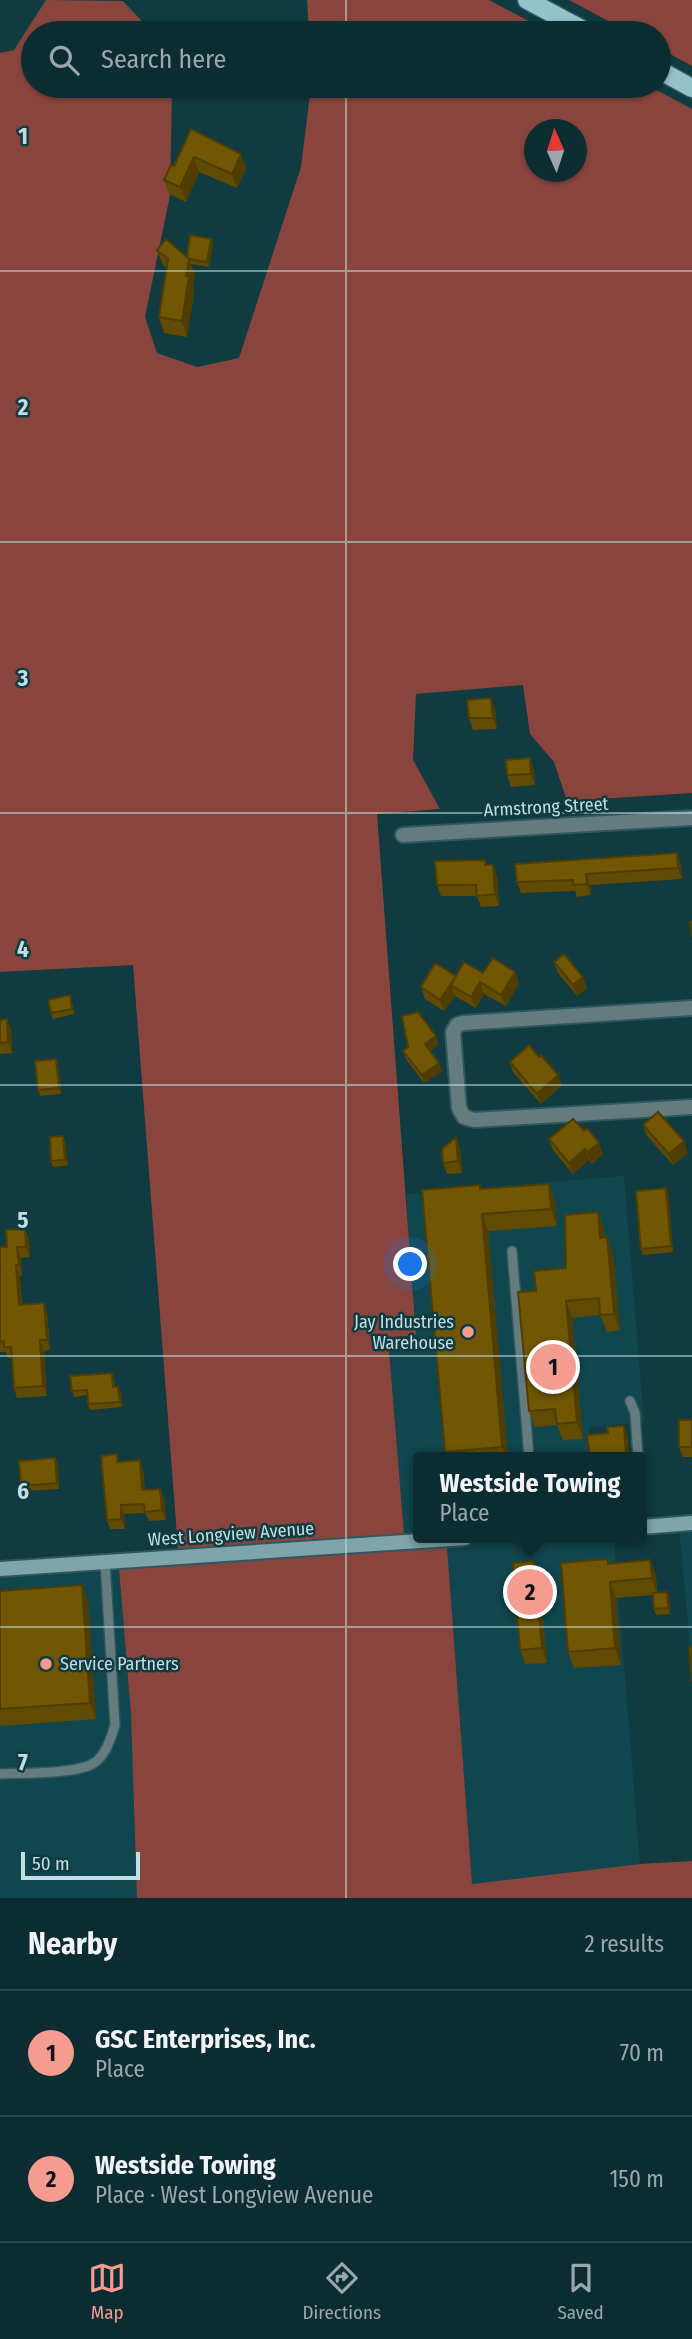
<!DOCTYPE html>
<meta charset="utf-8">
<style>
:root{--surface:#0b2c31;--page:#143439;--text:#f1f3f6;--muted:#9aa7ab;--line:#2b484d;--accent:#f59c91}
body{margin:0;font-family:"Fira Sans Condensed",sans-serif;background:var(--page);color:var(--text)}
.compass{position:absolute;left:524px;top:119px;width:63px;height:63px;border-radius:50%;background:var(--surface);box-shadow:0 2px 5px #0004;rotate:357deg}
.scale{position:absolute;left:21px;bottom:18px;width:119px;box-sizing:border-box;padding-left:7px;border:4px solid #c2dee2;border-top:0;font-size:19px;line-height:24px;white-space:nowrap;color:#c2dee2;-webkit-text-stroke:5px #0f3b41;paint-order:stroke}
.you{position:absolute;left:411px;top:1265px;width:24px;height:24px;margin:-18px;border:5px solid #fff;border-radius:50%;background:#1a73e8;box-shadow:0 0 0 10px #1a73e833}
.badge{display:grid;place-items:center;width:46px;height:46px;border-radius:50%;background:var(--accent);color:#111;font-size:23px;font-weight:700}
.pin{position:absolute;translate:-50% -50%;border:4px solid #fff;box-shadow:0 2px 7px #0006}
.popup{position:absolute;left:413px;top:1452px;width:234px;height:91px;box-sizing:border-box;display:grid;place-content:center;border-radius:7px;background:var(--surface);filter:drop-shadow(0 2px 5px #0005);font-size:23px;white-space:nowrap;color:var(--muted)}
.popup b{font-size:26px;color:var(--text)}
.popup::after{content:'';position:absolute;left:50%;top:100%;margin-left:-14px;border:14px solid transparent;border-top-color:var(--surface)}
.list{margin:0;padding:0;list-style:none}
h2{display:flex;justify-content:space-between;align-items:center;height:91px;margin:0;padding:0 28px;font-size:30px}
h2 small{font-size:23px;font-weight:400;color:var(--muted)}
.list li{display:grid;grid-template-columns:46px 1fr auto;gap:21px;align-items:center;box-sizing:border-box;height:126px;padding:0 28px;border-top:2px solid var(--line)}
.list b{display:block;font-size:26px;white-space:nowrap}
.list p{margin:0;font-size:23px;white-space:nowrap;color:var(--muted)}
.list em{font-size:23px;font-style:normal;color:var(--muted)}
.icon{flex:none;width:38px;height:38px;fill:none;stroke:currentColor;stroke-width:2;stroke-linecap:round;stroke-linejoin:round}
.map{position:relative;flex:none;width:692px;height:1898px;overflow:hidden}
.search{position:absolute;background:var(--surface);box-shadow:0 2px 5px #0004;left:21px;right:21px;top:21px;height:77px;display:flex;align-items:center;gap:18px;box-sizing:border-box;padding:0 24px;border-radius:38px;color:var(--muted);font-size:26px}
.sheet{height:343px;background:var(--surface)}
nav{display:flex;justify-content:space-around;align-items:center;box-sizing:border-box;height:98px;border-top:2px solid var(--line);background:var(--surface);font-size:19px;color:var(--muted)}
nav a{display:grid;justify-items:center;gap:4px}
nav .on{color:var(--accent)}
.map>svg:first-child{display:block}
.built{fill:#10464e}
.green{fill:#89453d;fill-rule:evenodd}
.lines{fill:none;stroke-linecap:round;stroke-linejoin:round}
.lane-casing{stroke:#2f585e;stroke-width:12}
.street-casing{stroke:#2f585e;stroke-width:18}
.secondary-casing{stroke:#2f585e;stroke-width:18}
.primary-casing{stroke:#2f585e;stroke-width:21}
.lane{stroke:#657c7f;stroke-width:9}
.street{stroke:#657c7f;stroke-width:14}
.secondary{stroke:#7fa4a9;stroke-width:14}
.primary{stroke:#93c2ca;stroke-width:18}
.wall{fill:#614b03}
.shaded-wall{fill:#4f3d02}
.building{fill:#715703;stroke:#4f3d02;stroke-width:2}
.grid{fill:none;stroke:#c2dee2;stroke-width:2;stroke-opacity:0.55}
.poi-dot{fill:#f59c91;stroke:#0f3b41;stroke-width:2.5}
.labels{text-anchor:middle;stroke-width:5;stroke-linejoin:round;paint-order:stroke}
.street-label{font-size:18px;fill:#c2dee2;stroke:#0f3b41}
.poi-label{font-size:18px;fill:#c2dee2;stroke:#0f3b41;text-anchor:end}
.grid-label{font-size:23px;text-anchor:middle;font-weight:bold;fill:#c2dee2;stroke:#0f3b41;stroke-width:5;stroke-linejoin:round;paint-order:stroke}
</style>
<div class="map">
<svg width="692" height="1898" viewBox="0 0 692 1898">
<rect width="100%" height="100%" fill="#0f3b41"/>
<path class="built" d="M 624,1176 L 644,1422 L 589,1427 L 590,1457 L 418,1457 L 418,1533 L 404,1534 L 388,1338 L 416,1335 L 406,1194 Z
M 692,1525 L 692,1670 L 679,1526 Z
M 446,1538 L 614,1538 L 640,1864 L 472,1884 Z
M 119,1568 L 131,1715 L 137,1898 L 0,1898 L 0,1577 Z"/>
<path class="green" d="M 46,0 L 123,1 L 153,33 L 33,33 L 33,86 L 172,86 L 170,195 L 145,317 L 157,353 L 197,367 L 239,358 L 301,167 L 311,86 L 649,86 L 692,109 L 692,793 L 567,801 L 554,762 L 530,734 L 523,685 L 416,694 L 413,760 L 440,809 L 377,814 L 416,1335 L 388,1338 L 404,1534 L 178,1549 L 133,965 L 0,972 L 0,53 L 14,50 ZM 534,130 L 576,130 L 576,172 L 534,172 Z
M 307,0 L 489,0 L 551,33 L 309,33 Z
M 569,0 L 692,0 L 692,66 L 659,48 L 659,33 L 631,33 Z
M 447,1547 L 472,1884 L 640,1864 L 692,1861 L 692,1898 L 137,1898 L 131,1715 L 119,1568 Z"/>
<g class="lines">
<g class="lane-casing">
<path id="lane" d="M 512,1251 L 529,1457
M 630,1401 L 635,1413 L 638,1457
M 0,1774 C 21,1773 78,1774 94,1763 C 106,1755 111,1738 115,1725 L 105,1562"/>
</g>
<g class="street-casing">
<path id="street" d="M 403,835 L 692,818
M 692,1008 L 463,1023 L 457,1025 L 453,1032 L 459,1108 L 464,1117 L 474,1120 L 692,1107"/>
</g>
<g class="secondary-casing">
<path id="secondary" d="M 642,1527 L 692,1523
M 0,1569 L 465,1538"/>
</g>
<g class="primary-casing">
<path id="primary" d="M 527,0 L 589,33
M 659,70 L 692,88"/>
</g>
<use href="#lane" class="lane"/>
<use href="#street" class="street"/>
<use href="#secondary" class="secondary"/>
<use href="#primary" class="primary"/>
</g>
<path class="wall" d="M 191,129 L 246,168 L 237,188 L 199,172 L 186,202 L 169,194 L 164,180 L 174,166 Z
M 211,239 L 213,244 L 209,267 L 191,264 L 195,274 L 193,287 L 194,292 L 187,337 L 164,333 L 159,317 L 167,268 L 163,265 L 157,250 L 187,257 Z
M 491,698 L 495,710 L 497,729 L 473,730 L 469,718 Z
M 534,770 L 535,785 L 511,787 L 507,775 Z
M 485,860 L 487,865 L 497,876 L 499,906 L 481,907 L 477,896 L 441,896 L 437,885 Z
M 681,864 L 682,879 L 590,885 L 591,895 L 577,897 L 575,891 L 521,893 L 517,882 Z
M 554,962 L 587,988 L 577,996 L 558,973 Z
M 515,972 L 519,983 L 506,1006 L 484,994 L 476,1008 L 455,996 L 444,1011 L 425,999 L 421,987 L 456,976 Z
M 72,1001 L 74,1014 L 53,1019 L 51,1013 Z
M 7,1019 L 11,1030 L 12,1053 L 0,1054 L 0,1020 Z
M 439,1044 L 430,1051 L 442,1071 L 424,1083 L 406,1059 L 403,1051 Z
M 539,1057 L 558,1075 L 562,1085 L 541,1104 L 513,1072 L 510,1062 Z
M 58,1065 L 61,1094 L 40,1096 L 38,1090 Z
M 643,1125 L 688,1153 L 673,1165 L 647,1136 Z
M 63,1136 L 65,1141 L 68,1165 L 53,1167 L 51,1161 Z
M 549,1139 L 603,1154 L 592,1164 L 589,1160 L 573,1174 L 553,1150 Z
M 460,1148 L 462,1173 L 447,1174 L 443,1163 Z
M 549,1184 L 555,1201 L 557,1226 L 488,1231 L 508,1457 L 447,1457 L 445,1452 L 480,1185 L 481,1189 Z
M 666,1188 L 668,1194 L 673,1252 L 643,1255 L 641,1249 Z
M 598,1212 L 604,1229 L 605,1238 L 607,1237 L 613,1254 L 620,1330 L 607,1332 L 600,1315 L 572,1318 L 583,1439 L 563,1440 L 557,1425 L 535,1427 L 529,1411 L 536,1291 L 566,1268 Z
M 25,1229 L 29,1240 L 30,1257 L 21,1258 L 22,1276 L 20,1276 L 22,1305 L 44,1303 L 47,1313 L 50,1350 L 44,1351 L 47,1396 L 17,1398 L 14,1388 L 12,1358 L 8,1358 L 6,1352 L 0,1352 L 0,1247 L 7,1247 Z
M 112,1373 L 114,1379 L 115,1387 L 118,1387 L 121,1393 L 122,1407 L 90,1410 L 88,1404 L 87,1395 L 74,1397 L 72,1391 Z
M 692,1421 L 692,1457 L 683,1457 L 679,1447 Z
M 55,1458 L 58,1464 L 59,1489 L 23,1491 L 21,1486 Z
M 120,1462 L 143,1470 L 145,1490 L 164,1498 L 166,1520 L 149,1521 L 145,1513 L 124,1514 L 125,1529 L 110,1529 L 107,1520 Z
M 608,1559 L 610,1564 L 650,1560 L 656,1576 L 657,1593 L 667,1592 L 669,1597 L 670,1614 L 656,1615 L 654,1609 L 653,1595 L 616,1598 L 621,1665 L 574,1668 L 568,1652 Z
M 539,1575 L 547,1663 L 525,1664 L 520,1650 Z
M 82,1585 L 88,1602 L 96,1719 L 0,1726 L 0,1591 Z"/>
<path class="shaded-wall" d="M 241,154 L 246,168 L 237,188 L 232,174 Z
M 194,157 L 199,172 L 186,202 L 180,187 Z
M 211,239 L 213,244 L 209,267 L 207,262 Z
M 189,259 L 195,274 L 193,287 L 194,292 L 187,337 L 182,321 L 186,276 Z
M 491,698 L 495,710 L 497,729 L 493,718 Z
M 530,758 L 534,770 L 535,785 L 531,774 Z
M 677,853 L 681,864 L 682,879 L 678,868 Z
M 493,865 L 497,876 L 499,906 L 495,894 Z
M 586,874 L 590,885 L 591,895 L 587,884 Z
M 515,972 L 519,983 L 506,1006 L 501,995 Z
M 456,976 L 451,985 L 455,996 L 444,1011 L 440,1000 Z
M 583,977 L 587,988 L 577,996 L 573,985 Z
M 480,982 L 484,994 L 476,1008 L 471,997 Z
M 7,1019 L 11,1030 L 12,1053 L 8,1042 Z
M 436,1036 L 439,1044 L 428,1052 L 425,1044 Z
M 56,1059 L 58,1065 L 61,1094 L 59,1088 Z
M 439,1063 L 442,1071 L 424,1083 L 422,1075 Z
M 558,1075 L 562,1085 L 541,1104 L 537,1094 Z
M 63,1136 L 65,1141 L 68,1165 L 65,1160 Z
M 456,1137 L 460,1148 L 462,1173 L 458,1161 Z
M 684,1141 L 688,1153 L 673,1165 L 669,1154 Z
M 599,1143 L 603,1154 L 592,1164 L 587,1152 Z
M 585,1149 L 589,1160 L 573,1174 L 569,1163 Z
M 549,1184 L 555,1201 L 557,1226 L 551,1209 Z
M 666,1188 L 668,1194 L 673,1252 L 671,1246 Z
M 598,1212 L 604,1229 L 606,1255 L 600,1238 Z
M 482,1214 L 488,1231 L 508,1457 L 506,1457 L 502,1447 Z
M 25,1229 L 29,1240 L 30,1257 L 26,1247 Z
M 607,1237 L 613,1254 L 620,1330 L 614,1314 Z
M 17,1247 L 21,1258 L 22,1276 L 19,1265 Z
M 16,1265 L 20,1276 L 22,1315 L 19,1305 Z
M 566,1301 L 572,1318 L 583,1439 L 577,1422 Z
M 44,1303 L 47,1313 L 50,1350 L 47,1340 Z
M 40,1340 L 44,1351 L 47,1396 L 43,1386 Z
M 118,1387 L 121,1393 L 122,1407 L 120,1402 Z
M 624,1426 L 628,1438 L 629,1457 L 626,1457 Z
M 55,1458 L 58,1464 L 59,1489 L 57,1483 Z
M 140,1460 L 143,1470 L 146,1500 L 142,1490 Z
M 160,1489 L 164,1498 L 166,1520 L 162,1510 Z
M 121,1505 L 124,1514 L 125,1529 L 121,1519 Z
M 650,1560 L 656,1576 L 657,1594 L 652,1578 Z
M 534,1561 L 539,1575 L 547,1663 L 542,1648 Z
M 610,1582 L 616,1598 L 621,1665 L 615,1648 Z
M 82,1585 L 88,1602 L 96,1719 L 90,1703 Z
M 667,1592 L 669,1597 L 670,1614 L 668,1608 Z"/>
<path class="building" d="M 191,129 L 241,154 L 232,174 L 194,157 L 180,187 L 164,180 L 171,165 L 174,166 Z
M 190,235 L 211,239 L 207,262 L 189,259 L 187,257 Z
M 166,239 L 189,259 L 186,276 L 189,276 L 182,321 L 159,317 L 168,259 L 157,250 Z
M 491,698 L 493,718 L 469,718 L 467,700 Z
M 530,758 L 531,774 L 507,775 L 506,760 Z
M 677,853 L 678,868 L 586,874 L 587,884 L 573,885 L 573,880 L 517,882 L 515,864 Z
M 485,860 L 485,865 L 493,865 L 495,894 L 477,896 L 476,885 L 437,885 L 435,861 Z
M 690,922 L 692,922 L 692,937 Z
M 564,954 L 583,977 L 573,985 L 554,962 Z
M 493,958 L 515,972 L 501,995 L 480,982 L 471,997 L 451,985 L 456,976 L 440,1000 L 421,987 L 435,963 L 456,976 L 464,962 L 483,973 Z
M 70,995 L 72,1009 L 51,1013 L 48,1000 Z
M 418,1012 L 436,1036 L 425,1044 L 439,1063 L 422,1075 L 403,1051 L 408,1047 L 402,1016 Z
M 7,1019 L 8,1042 L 0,1043 L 0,1020 Z
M 529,1045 L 539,1057 L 541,1055 L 558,1075 L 537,1094 L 510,1062 Z
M 56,1059 L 59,1088 L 38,1090 L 35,1061 Z
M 658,1112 L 684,1141 L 669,1154 L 643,1125 Z
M 573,1119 L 584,1131 L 587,1128 L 599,1143 L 587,1152 L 585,1149 L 569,1163 L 549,1139 Z
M 63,1136 L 65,1160 L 51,1161 L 50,1137 Z
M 456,1137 L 458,1161 L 443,1163 L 442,1149 Z
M 549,1184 L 551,1209 L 482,1214 L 502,1447 L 445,1452 L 422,1190 L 480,1185 L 480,1189 Z
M 666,1188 L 671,1246 L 641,1249 L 636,1191 Z
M 598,1212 L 600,1238 L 607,1237 L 614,1314 L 600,1315 L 599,1298 L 566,1301 L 577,1422 L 557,1424 L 555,1409 L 529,1411 L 518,1292 L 536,1291 L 534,1271 L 566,1268 L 565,1215 Z
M 25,1229 L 26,1247 L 17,1247 L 19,1265 L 16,1265 L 19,1305 L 44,1303 L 47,1340 L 40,1340 L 43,1386 L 14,1388 L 11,1347 L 4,1347 L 4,1341 L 0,1342 L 0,1247 L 7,1247 L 6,1230 Z
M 112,1373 L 113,1387 L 118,1387 L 120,1402 L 88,1404 L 87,1390 L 72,1391 L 70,1376 Z
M 679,1420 L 692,1420 L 692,1447 L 679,1447 Z
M 624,1426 L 626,1457 L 609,1457 L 609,1456 L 590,1457 L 587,1435 L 608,1433 L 607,1427 Z
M 117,1454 L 118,1462 L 140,1460 L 142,1490 L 160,1489 L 162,1510 L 145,1512 L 144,1504 L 121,1505 L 121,1519 L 107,1520 L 101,1456 Z
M 55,1458 L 57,1483 L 21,1486 L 19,1461 Z
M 608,1559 L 608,1564 L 650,1560 L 652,1578 L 610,1582 L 615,1648 L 568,1652 L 561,1563 Z
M 534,1561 L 542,1648 L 520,1650 L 513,1563 Z
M 82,1585 L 90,1703 L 0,1709 L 0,1591 Z
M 667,1592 L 668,1608 L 654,1609 L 653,1593 Z
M 689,1647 L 692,1647 L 692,1682 Z"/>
<path class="grid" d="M 346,0 L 346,33M 346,86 L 346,1898M 0,271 L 692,271M 0,542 L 692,542M 0,813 L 692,813M 0,1085 L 692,1085M 0,1356 L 692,1356M 0,1627 L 692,1627"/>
<g class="poi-dot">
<circle cx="468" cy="1332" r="7"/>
<circle cx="46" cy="1664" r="7"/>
</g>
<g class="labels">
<g class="street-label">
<text transform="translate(546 807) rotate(-3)" y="6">Armstrong Street</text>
<text transform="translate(231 1534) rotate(-4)" y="6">West Longview Avenue</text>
</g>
<g class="poi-label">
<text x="454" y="1328">Jay Industries<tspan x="454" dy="21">Warehouse</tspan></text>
<text x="60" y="1670" text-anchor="start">Service Partners</text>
</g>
</g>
<g class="grid-label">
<text x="23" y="144">1</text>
<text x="23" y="415">2</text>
<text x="23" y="686">3</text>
<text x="23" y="957">4</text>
<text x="23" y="1228">5</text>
<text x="23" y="1499">6</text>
<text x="23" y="1770">7</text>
</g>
</svg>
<svg class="compass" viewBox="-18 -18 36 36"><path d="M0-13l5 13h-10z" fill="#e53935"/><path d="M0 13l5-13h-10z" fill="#9aa7ab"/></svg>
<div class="scale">50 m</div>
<div class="you"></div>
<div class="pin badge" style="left:553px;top:1367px">1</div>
<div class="pin badge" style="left:530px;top:1592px">2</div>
<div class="popup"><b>Westside Towing</b>Place</div>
<div class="search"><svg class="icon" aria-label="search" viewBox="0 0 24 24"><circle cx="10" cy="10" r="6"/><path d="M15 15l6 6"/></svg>Search here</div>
</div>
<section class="sheet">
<h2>Nearby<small>2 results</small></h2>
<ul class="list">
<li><span class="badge">1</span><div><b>GSC Enterprises, Inc.</b><p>Place</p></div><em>70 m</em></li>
<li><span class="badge">2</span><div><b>Westside Towing</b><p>Place · West Longview Avenue</p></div><em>150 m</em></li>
</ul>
</section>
<nav>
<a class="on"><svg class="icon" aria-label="map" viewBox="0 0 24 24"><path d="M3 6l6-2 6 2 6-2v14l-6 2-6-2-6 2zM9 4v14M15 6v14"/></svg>Map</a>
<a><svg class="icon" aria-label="directions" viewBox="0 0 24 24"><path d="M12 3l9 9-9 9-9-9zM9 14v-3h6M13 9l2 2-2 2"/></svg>Directions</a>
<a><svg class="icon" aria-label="saved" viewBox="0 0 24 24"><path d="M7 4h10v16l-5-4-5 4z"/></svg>Saved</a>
</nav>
